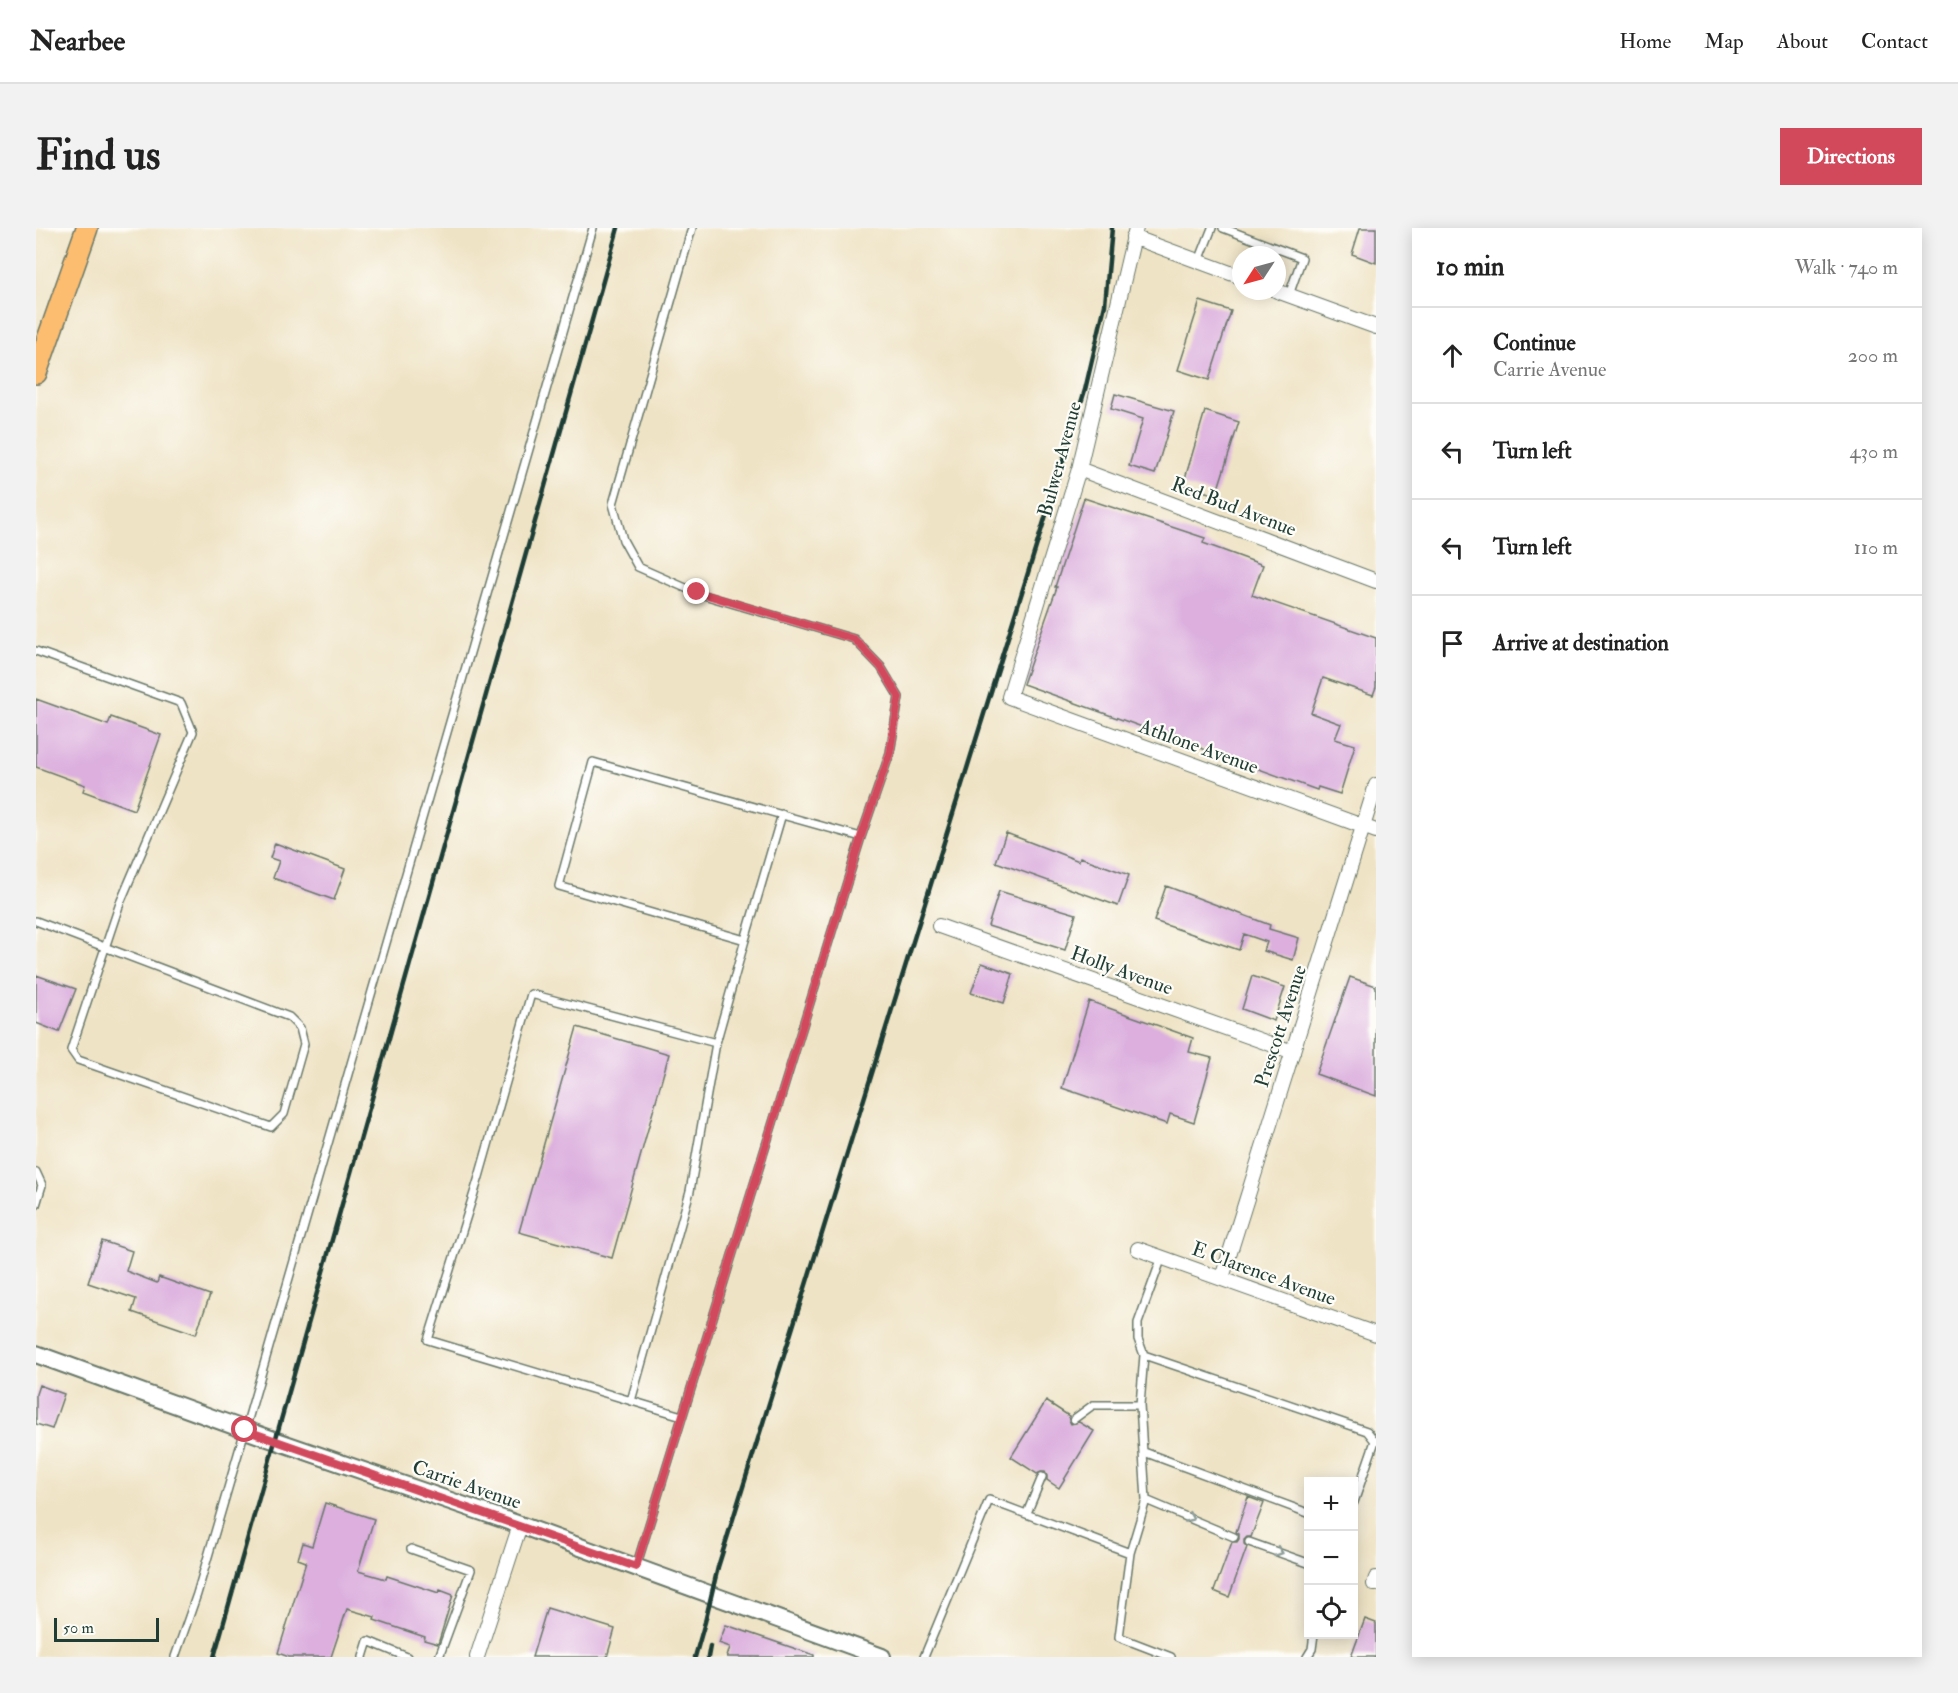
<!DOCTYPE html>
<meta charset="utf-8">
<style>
:root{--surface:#fff;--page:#f2f2f2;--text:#222;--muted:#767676;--line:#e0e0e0;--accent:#d1495b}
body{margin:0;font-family:"IM FELL Double Pica",serif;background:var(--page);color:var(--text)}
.controls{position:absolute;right:18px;bottom:18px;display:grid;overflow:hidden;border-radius:0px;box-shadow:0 3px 15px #0003}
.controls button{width:54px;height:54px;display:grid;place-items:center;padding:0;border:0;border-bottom:2px solid var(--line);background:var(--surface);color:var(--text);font:30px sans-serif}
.compass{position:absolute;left:1196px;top:18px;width:54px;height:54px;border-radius:50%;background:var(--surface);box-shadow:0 3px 15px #0003;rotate:234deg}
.scale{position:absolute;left:18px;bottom:15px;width:105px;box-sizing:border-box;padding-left:6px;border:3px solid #1f3d34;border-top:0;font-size:16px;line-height:21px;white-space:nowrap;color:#1f3d34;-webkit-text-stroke:4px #fdfcf7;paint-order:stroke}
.stop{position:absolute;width:18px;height:18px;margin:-14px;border:4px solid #d1495b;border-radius:50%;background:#fff}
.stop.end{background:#d1495b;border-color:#fff;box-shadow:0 2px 6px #0008}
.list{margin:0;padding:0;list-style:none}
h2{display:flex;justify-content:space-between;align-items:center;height:78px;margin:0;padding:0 24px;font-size:26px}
h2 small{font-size:20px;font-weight:400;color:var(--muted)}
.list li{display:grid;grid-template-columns:39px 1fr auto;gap:18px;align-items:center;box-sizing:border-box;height:96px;padding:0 24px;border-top:2px solid var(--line)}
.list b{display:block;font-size:22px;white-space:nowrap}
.list p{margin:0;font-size:20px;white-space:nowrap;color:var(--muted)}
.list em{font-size:20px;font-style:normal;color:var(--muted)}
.icon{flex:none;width:33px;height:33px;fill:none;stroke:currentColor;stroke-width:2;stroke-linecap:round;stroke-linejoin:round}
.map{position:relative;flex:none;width:1340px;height:1429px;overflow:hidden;border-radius:0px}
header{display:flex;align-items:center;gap:36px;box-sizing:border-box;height:84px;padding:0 30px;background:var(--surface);border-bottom:2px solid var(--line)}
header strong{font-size:28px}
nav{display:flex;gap:33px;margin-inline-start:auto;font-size:21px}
.intro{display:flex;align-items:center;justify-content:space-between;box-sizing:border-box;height:144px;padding:0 36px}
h1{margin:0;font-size:42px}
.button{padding:15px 27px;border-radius:0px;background:var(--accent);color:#fff;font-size:21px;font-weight:700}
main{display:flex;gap:36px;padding:0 36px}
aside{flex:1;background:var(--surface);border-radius:0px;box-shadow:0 3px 15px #0003}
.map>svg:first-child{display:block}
.building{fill:#dcafde}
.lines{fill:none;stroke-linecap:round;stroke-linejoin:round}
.service-casing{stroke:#687767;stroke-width:10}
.minor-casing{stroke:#687767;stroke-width:16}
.tertiary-casing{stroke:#687767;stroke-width:20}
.primary-casing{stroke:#687767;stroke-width:24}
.service{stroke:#fff;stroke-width:7}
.minor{stroke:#fff;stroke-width:14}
.tertiary{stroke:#fff;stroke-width:16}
.primary{stroke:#fcbd6f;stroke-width:21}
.rail{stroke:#1f3d34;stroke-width:4.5}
.oneway{stroke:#8f9e9a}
.route{stroke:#d1495b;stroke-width:8}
.labels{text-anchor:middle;stroke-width:4.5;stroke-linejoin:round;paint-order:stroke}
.street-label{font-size:20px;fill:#1f3d34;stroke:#fdfcf7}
</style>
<header>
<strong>Nearbee</strong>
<nav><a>Home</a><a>Map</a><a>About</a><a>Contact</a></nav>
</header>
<div class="intro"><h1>Find us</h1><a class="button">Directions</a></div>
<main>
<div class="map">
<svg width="1340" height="1429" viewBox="0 0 1340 1429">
<rect width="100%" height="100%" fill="#fdfcf7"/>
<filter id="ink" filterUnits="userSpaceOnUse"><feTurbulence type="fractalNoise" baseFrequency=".0167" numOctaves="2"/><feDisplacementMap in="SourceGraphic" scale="12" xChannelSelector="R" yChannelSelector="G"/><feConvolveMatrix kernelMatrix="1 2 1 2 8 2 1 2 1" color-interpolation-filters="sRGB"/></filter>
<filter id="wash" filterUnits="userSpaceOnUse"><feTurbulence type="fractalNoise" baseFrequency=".008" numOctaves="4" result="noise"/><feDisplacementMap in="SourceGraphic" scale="24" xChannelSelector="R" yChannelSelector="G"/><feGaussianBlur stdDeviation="1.35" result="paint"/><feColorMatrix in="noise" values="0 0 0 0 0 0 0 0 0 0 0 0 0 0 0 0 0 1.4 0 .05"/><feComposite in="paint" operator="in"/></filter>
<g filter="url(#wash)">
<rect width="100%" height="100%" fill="#efe3c5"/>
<g id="blocks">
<path class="building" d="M 1324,0 L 1340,0 L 1340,35 L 1316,26 Z
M 1164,73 L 1195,83 L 1173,152 L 1142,142 Z
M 1079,166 L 1138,183 L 1119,246 L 1093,238 L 1107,191 L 1075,181 Z
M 1169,183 L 1203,194 L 1180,267 L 1147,257 Z
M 1048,270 L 1169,310 L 1167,315 L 1227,337 L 1216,367 L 1340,410 L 1340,459 L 1337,467 L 1287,450 L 1275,485 L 1305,496 L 1299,511 L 1319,517 L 1304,566 L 1282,559 L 1281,562 L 987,456 L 1021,359 L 1019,359 Z
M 0,471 L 72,497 L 75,489 L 125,507 L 98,582 L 47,563 L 49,557 L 0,539 Z
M 970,605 L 1043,633 L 1044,629 L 1093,647 L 1082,678 L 960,634 Z
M 239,615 L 309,641 L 298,672 L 237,650 L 243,633 L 234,630 Z
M 1130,658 L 1234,697 L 1233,701 L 1263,710 L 1257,732 L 1228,723 L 1231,714 L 1208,706 L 1203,722 L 1118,693 Z
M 963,663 L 1040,686 L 1029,722 L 952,698 Z
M 946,735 L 977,746 L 968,775 L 935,765 Z
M 0,747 L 40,761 L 23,804 L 0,795 Z
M 1216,748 L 1249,759 L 1238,793 L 1206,781 Z
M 1314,749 L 1340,758 L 1340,868 L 1280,846 Z
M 1053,773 L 1157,810 L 1153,824 L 1176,830 L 1158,894 L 1134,886 L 1131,896 L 1026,860 Z
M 541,799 L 633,826 L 576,1030 L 483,1004 Z
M 66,1013 L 96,1023 L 90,1043 L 121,1055 L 123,1049 L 174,1067 L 160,1106 L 96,1084 L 100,1071 L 52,1055 Z
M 3,1157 L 28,1166 L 16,1201 L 0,1196 L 0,1166 Z
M 1010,1173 L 1033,1188 L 1033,1192 L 1035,1196 L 1043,1194 L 1058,1203 L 1023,1260 L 1011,1252 L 1011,1248 L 1009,1244 L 1005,1244 L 1001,1246 L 975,1229 Z
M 1212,1269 L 1228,1275 L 1215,1309 L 1211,1309 L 1208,1312 L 1208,1316 L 1211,1319 L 1193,1369 L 1178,1363 L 1196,1314 L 1201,1314 L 1203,1311 L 1203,1306 L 1200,1304 Z
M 289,1275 L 338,1291 L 322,1343 L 350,1351 L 351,1348 L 403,1365 L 404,1362 L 417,1367 L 402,1416 L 388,1412 L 389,1409 L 338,1392 L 339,1389 L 311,1381 L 295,1429 L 253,1429 L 242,1425 L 270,1334 L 262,1331 L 267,1315 L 276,1318 Z
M 511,1380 L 579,1401 L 571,1429 L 496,1429 Z
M 1329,1391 L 1340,1395 L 1340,1429 L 1315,1429 Z
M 690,1397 L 778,1427 L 778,1429 L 691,1429 L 694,1419 L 683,1415 Z"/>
</g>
</g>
<g filter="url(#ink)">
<use href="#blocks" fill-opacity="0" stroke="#687767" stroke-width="1.5"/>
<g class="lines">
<g class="service-casing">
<path id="service" d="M 1187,0 L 1266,30 L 1253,67
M 1163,33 L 1176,0
M 0,423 L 145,475 L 157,504 L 84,675 L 35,822 L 42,832 L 235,899 L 248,886 L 268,816 L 264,800 L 253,789 L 0,693
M 709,712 L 746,586
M 680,815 L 709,712 L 523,658 L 557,534 L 825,609
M 0,944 L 6,957 L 0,977
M 1126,1029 L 1102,1095 L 1102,1111 L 1108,1127 L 1331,1203 L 1339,1213 L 1318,1274
M 595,1173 L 654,963 L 680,815 L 495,766 L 443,949 L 392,1112 L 619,1180 L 646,1188
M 1038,1191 L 1057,1177 L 1104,1177
M 1108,1224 L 1272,1285
M 1110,1272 L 1198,1309
M 991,1285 L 1006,1249
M 1213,1314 L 1272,1335
M 375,1321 L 435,1342 L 403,1429
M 1094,1325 L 1110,1272 L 1104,1177 L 1108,1127
M 600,1339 L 825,609 L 854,525 L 863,469 L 845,439 L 818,411 L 661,365 L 602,339 L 587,312 L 577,276 L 656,0
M 139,1429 L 161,1366 L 209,1202 L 557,0
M 327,1429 L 332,1413 L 371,1429
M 888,1429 L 953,1272 L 1094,1325 L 1083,1409 L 1135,1429
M 1271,1429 L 1276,1421 L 1278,1406"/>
</g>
<g class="minor-casing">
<path id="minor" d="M 1100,0 L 1043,241 L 973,469 L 1340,603
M 1097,9 L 1205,49
M 1241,63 L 1340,99
M 1043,241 L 1340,353
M 903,698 L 1257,824
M 1102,1021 L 1340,1106
M 1186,1050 L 1340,557
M 1340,1350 L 1338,1356 L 1340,1356
M 441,1429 L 484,1297"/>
</g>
<g class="tertiary-casing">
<path id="tertiary" d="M 0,1126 L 229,1209 L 484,1297 L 846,1429"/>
</g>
<g class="primary-casing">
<path id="primary" d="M 0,145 L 51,0"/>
</g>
<use href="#service" class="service"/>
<use href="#minor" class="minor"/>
<use href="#tertiary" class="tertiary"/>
<use href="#primary" class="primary"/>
<path class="rail" d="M 178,1429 L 582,0
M 659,1429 L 669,1394 L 682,1339 L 1049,162 L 1069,77 L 1076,0
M 672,1429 L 674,1418"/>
</g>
<defs><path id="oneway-chevron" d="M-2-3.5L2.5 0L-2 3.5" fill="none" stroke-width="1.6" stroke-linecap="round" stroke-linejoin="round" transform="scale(1.5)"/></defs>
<g class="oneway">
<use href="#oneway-chevron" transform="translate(1154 1290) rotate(23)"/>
<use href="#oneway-chevron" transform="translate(1243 1324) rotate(19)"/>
</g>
</g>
<g class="lines" filter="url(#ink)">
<path class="route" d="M 209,1202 L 600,1339 L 825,609 L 854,525 L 863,469 L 845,439 L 818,411 L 661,364"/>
</g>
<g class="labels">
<g class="street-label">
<text transform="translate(1023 231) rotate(-75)" y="7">Bulwer Avenue</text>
<text transform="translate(1198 278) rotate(21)" y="7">Red Bud Avenue</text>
<text transform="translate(1163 518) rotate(20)" y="7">Athlone Avenue</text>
<text transform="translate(1086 742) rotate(20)" y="7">Holly Avenue</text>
<text transform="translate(1244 798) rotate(-72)" y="7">Prescott Avenue</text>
<text transform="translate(1228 1045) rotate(20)" y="7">E Clarence Avenue</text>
<text transform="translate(431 1256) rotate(19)" y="7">Carrie Avenue</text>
</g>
</g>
</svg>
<div class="controls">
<button>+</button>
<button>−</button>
<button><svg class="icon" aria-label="locate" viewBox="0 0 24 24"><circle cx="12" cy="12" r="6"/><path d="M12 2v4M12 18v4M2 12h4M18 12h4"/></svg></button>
</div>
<svg class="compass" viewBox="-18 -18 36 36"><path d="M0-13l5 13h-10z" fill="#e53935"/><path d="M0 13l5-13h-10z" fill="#767676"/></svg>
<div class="scale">50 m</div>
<div class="stop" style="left:209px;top:1202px"></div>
<div class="stop end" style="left:661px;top:364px"></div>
</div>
<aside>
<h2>10 min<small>Walk · 740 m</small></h2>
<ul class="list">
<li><svg class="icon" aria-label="ahead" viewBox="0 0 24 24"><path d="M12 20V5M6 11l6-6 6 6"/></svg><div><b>Continue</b><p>Carrie Avenue</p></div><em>200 m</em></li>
<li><svg class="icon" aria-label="left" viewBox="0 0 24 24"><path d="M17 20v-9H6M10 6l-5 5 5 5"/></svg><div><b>Turn left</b></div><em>430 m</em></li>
<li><svg class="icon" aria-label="left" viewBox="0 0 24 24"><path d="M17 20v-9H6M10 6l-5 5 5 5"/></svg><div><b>Turn left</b></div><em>110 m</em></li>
<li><svg class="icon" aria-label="arrive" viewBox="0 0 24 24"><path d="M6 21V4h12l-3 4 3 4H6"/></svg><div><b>Arrive at destination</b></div></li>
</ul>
</aside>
</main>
